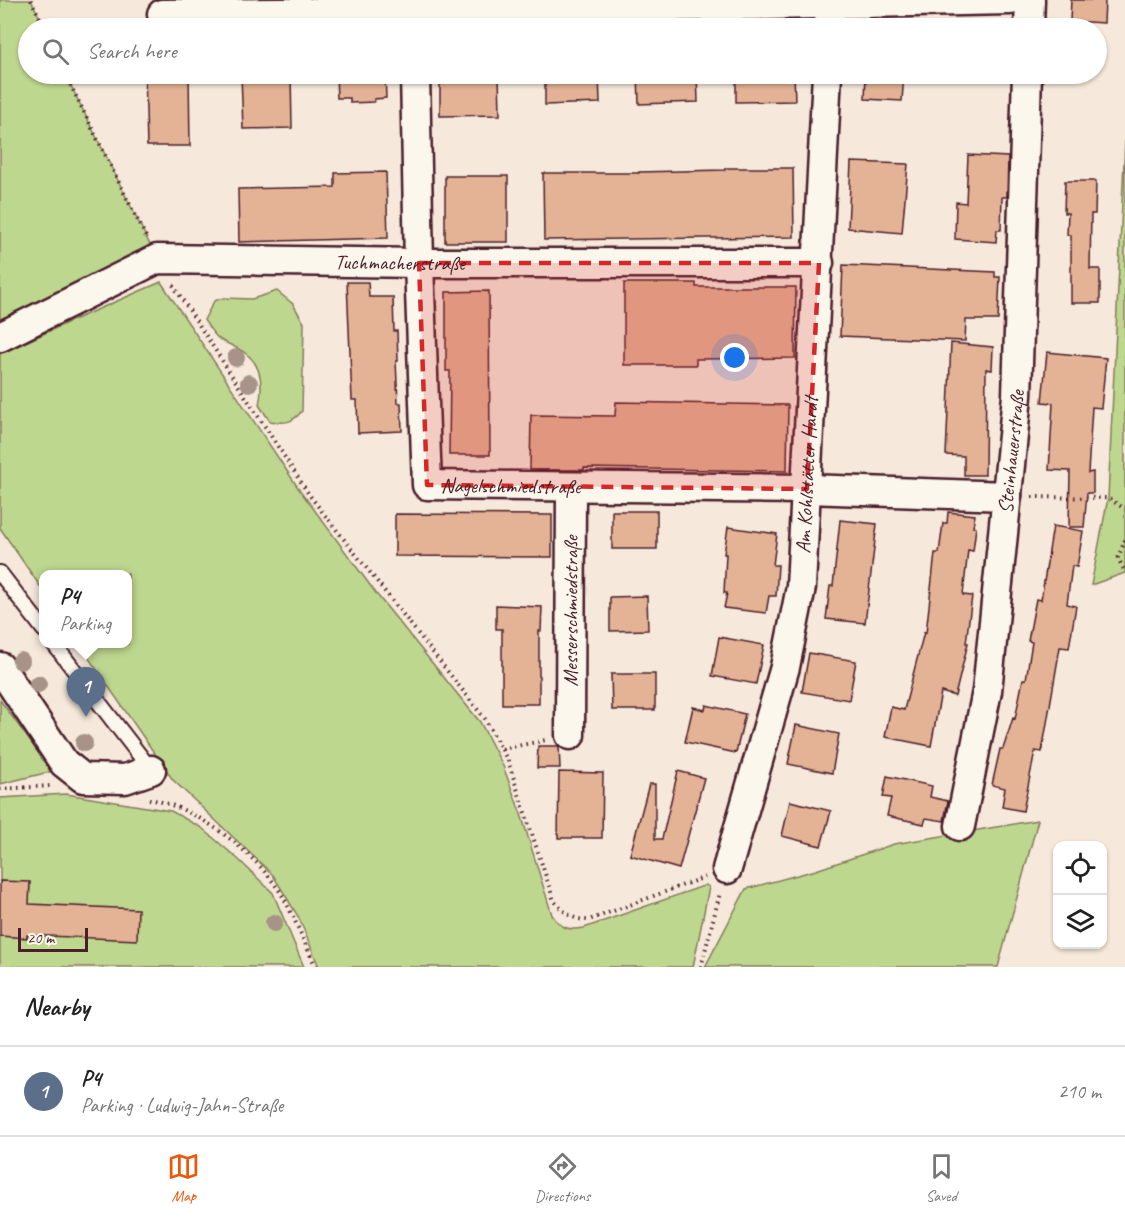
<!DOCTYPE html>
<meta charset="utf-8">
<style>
:root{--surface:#fff;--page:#f2f2f2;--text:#222;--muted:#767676;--line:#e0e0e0;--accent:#ea580c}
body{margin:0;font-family:Caveat,sans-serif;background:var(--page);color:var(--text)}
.controls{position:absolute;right:18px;bottom:18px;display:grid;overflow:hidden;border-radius:12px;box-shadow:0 2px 4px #0004}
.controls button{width:54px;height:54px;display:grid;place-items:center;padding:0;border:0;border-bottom:2px solid var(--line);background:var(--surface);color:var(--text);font:30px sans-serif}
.scale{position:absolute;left:18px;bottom:15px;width:70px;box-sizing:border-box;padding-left:6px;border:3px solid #4a1f2b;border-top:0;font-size:16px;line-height:21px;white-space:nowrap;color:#4a1f2b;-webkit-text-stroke:4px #fbf7ec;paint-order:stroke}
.you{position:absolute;left:735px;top:358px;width:21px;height:21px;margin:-15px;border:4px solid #fff;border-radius:50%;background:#1a73e8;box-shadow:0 0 0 9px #1a73e833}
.badge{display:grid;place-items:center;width:39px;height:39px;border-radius:50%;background:var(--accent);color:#fff;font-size:20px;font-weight:700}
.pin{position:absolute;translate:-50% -50px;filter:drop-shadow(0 2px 3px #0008)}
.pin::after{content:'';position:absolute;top:32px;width:21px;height:18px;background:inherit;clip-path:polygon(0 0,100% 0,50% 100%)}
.popup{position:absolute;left:39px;top:570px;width:93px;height:78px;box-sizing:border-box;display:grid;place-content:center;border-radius:12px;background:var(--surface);filter:drop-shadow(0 2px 4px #0005);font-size:20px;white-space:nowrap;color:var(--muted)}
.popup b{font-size:22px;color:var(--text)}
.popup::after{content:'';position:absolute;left:50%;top:100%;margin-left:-12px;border:12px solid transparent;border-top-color:var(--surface)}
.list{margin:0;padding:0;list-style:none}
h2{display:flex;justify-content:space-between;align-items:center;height:78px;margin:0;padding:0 24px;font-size:26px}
h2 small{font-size:20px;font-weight:400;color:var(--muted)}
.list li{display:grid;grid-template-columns:39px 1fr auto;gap:18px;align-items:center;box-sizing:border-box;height:90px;padding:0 24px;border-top:2px solid var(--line)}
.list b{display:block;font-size:22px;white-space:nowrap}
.list p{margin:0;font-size:20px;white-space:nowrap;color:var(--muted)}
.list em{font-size:20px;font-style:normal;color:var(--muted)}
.icon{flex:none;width:33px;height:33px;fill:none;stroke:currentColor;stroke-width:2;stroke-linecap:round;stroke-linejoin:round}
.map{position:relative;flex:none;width:1125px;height:967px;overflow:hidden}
.search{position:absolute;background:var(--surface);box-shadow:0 2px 4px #0004;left:18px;right:18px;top:18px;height:66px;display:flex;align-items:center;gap:15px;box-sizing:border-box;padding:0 21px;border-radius:33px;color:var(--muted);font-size:22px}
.sheet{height:168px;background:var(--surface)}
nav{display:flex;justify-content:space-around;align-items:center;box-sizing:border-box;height:84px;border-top:2px solid var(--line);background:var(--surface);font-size:16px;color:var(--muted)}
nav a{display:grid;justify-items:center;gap:3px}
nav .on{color:var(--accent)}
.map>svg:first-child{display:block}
.green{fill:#bed78e;stroke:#847b5c;stroke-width:1.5}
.building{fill:#e4b295;stroke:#4a1f2b;stroke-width:1.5}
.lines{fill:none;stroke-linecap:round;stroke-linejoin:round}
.service-casing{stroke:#4a1f2b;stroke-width:18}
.minor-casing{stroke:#4a1f2b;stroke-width:33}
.path{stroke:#4a1f2b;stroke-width:4;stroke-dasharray:1.5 4.5;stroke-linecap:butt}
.service{stroke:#fbf7ec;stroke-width:14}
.minor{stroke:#fbf7ec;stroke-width:28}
.tree{fill:#a79388}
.marked{fill:#d62828;fill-opacity:0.2;stroke:#d62828;stroke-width:4.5;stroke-dasharray:12 8;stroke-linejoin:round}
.labels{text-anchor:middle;stroke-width:4.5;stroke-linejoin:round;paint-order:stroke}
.street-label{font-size:21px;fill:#4a1f2b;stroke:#fbf7ec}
</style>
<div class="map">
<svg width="1125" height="967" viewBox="0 0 1125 967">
<rect width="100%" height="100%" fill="#f6e9db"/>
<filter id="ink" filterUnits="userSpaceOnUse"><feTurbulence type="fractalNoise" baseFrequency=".0167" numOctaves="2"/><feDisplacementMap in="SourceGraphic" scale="12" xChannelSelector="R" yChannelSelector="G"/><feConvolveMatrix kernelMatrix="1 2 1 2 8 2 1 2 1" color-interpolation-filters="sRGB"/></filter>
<g filter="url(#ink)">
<path class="green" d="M 0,0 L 31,0 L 45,28 L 28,28 L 28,74 L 65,74 L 157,259 L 0,337 Z
M 1125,141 L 1125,573 L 1091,585 L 1108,498 Z
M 161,282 L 299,489 L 378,596 L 480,722 L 503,766 L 521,814 L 552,915 C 561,928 568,931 584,928 L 706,885 L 709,887 L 693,967 L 319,967 L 299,918 L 273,875 L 173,780 L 79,644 L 128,644 L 128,574 L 44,574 L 44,592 L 0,528 L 0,354 L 71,321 Z
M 277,291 L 293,304 L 304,323 L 302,411 C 292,423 285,424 270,421 L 259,405 C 263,386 262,365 245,353 C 237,347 227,344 219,339 C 213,334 208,326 204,320 L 214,301 L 223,298 L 252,299 Z
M 0,700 L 35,748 L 52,765 L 49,772 L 0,784 Z
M 66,794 L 171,811 L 202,828 L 239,860 L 273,893 L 304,967 L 0,967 L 0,936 L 27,937 L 30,883 L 0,881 L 0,798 Z
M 1038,820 L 998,967 L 705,967 L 746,889 L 816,870 L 894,844 Z"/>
<path class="building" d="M 1071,0 L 1105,0 L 1104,23 L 1070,21 Z
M 145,74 L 189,74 L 190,146 L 147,146 Z
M 241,74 L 291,74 L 292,128 L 243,129 Z
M 336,74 L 385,74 L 386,98 L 374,99 L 374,102 L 350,103 L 350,98 L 337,98 Z
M 440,74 L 499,74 L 500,115 L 440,116 Z
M 545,74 L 599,74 L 600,103 L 545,105 Z
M 638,74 L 697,74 L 698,102 L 639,104 Z
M 736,74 L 794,74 L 795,101 L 736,102 Z
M 866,74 L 904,74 L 902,101 L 865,99 Z
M 968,155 L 1008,157 L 1007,197 L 1002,197 L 1001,230 L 997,230 L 996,242 L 955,239 L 956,202 L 966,203 Z
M 851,162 L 908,164 L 902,233 L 848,228 Z
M 725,168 L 793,168 L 794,237 L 544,240 L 543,173 L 639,173 L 639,172 L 725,170 Z
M 386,172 L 388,238 L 239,242 L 238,189 L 335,187 L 335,173 Z
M 445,176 L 508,176 L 508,242 L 445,242 Z
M 1065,181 L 1096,181 L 1095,214 L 1091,214 L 1090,269 L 1100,269 L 1100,303 L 1071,303 L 1071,235 L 1067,235 L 1068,213 L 1064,213 Z
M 843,265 L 995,272 L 995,277 L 1000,277 L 998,320 L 966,320 L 965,341 L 840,336 Z
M 347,282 L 368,282 L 369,297 L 393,297 L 394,331 L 397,331 L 398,361 L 396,361 L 398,403 L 401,403 L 402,431 L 358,433 L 357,400 L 352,400 Z
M 624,283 L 696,283 L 696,287 L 796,287 L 795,358 L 696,359 L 696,365 L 624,365 Z
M 489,291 L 490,455 L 449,455 L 450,371 L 446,371 L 446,292 Z
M 951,343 L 993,347 L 992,370 L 986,369 L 985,475 L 964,475 L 964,456 L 946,455 Z
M 1047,352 L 1106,358 L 1101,408 L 1092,407 L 1088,473 L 1093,472 L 1093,493 L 1087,493 L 1084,527 L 1069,527 L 1070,471 L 1049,470 L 1053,403 L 1042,402 Z
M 616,402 L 788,405 L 787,471 L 584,468 L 584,470 L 530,470 L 531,415 L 615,416 Z
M 612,511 L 657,511 L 657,549 L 612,549 Z
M 948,512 L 975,515 L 973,527 L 976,527 L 973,551 L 968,550 L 963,595 L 972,596 L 966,643 L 968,643 L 955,696 L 941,692 L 931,746 L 885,737 L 891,707 L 904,710 L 924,632 L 926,633 L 935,553 L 939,553 L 943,523 L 947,523 Z
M 395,514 L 552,515 L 552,557 L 395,556 Z
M 840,520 L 877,524 L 865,623 L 826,619 L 830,586 L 833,586 Z
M 1053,526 L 1083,531 L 1077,567 L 1072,566 L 1067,604 L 1076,606 L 1069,648 L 1060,647 L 1042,752 L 1035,751 L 1023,811 L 1002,807 L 1005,788 L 992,785 L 1000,749 L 1003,749 L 1013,718 L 1015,719 L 1023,679 L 1026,679 L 1032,642 L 1028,641 L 1036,599 L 1041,600 Z
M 728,527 L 777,534 L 773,565 L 778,565 L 776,596 L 769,596 L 766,613 L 724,608 L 727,593 L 724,593 L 726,554 L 724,554 Z
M 647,596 L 648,630 L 610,631 L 610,597 Z
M 496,605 L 542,607 L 541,631 L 539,631 L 539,704 L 502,704 L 502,629 L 496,629 Z
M 719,637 L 764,645 L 756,684 L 712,676 Z
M 809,653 L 856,661 L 849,700 L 802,692 Z
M 611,674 L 655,674 L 655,710 L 612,710 Z
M 706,705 L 745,714 L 736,753 L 685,742 L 693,707 L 705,710 Z
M 796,725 L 839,734 L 832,773 L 788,764 Z
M 538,746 L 559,746 L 560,768 L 537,768 Z
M 678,771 L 704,778 L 679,869 L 630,855 L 649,784 L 655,784 L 655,839 L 662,839 Z
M 559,772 L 603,773 L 602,838 L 558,838 Z
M 887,776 L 932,786 L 930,797 L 948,801 L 944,821 L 926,818 L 924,824 L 887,816 L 891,798 L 883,797 Z
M 790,801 L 831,811 L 821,846 L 782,836 Z
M 0,881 L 30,882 L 29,904 L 138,909 L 137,940 L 27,935 L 27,938 L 0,936 Z"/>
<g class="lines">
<g class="service-casing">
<path id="service" d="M 0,573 L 44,630
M 54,644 L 151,770"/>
</g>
<g class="minor-casing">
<g id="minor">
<path d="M 162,14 L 414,12 L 1010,0"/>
<path d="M 829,28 L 830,0"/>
<path d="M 1029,28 L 1030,0"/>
<path id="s1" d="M 415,74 L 419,263 L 427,485 L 807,489 L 1007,496"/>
<path id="s2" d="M 0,337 L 157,259 L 419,263 L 819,263"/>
<path d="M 0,667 L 64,763 L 83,778 L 125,779 L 151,770"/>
<path id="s3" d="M 570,735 L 571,487"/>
<path id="s4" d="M 960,826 L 987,691 L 1017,396 L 1027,74"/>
<path id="s5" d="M 727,869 L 785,667 L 801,587 L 827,74"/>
</g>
</g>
<path class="path" d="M 31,0 L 45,28
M 93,28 L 141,28
M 65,74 L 146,237
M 173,285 L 310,496 L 485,719 L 508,761 L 554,901 C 565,913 572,920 589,920 L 705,877
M 1032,497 L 1108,498 L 1125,509
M 1125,540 L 1118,558 L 1125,572
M 502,749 L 546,740
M 0,789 L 50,786
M 149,799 C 198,807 257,854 282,895 C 295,918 304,943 316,967
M 701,967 L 720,893"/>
<use href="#service" class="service"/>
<use href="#minor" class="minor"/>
</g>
<g class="tree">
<circle cx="236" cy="358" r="9"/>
<circle cx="249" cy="383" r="9"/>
<circle cx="21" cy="661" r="9"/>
<circle cx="38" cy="684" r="9"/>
<circle cx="84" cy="743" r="9"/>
<circle cx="274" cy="923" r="9"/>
</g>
</g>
<path class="marked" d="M 419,263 L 819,263 L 807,489 L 427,485 Z"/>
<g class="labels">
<g class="street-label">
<text dy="7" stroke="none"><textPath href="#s2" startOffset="418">Tuchmacherstraße</textPath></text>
<text dy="7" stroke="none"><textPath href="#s4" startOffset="378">Steinhauerstraße</textPath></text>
<text dy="7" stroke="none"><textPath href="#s5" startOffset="404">Am Kohlstätter Hardt</textPath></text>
<text dy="7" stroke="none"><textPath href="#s1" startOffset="495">Nagelschmiedstraße</textPath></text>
<text dy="7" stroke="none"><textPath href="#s3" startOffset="124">Messerschmiedstraße</textPath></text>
</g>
</g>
</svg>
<div class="controls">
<button><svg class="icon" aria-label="locate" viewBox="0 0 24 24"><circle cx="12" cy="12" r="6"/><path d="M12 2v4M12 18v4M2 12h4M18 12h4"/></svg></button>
<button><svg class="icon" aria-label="layers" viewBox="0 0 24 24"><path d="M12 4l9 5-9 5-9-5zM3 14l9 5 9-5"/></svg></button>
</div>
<div class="scale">20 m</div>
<div class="you"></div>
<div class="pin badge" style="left:86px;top:717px;background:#5c6f8a">1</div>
<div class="popup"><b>P4</b>Parking</div>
<div class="search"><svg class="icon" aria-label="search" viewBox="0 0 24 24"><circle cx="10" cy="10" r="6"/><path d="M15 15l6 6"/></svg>Search here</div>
</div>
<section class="sheet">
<h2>Nearby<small></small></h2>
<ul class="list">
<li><span class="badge" style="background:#5c6f8a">1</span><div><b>P4</b><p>Parking · Ludwig-Jahn-Straße</p></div><em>210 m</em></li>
</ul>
</section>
<nav>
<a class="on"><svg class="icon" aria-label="map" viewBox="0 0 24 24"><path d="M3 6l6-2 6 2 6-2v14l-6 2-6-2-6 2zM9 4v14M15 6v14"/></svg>Map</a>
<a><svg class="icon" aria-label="directions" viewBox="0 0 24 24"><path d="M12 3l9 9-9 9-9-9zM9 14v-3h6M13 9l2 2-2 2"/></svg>Directions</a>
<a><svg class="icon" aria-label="saved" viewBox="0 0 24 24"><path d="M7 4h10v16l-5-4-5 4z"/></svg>Saved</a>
</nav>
